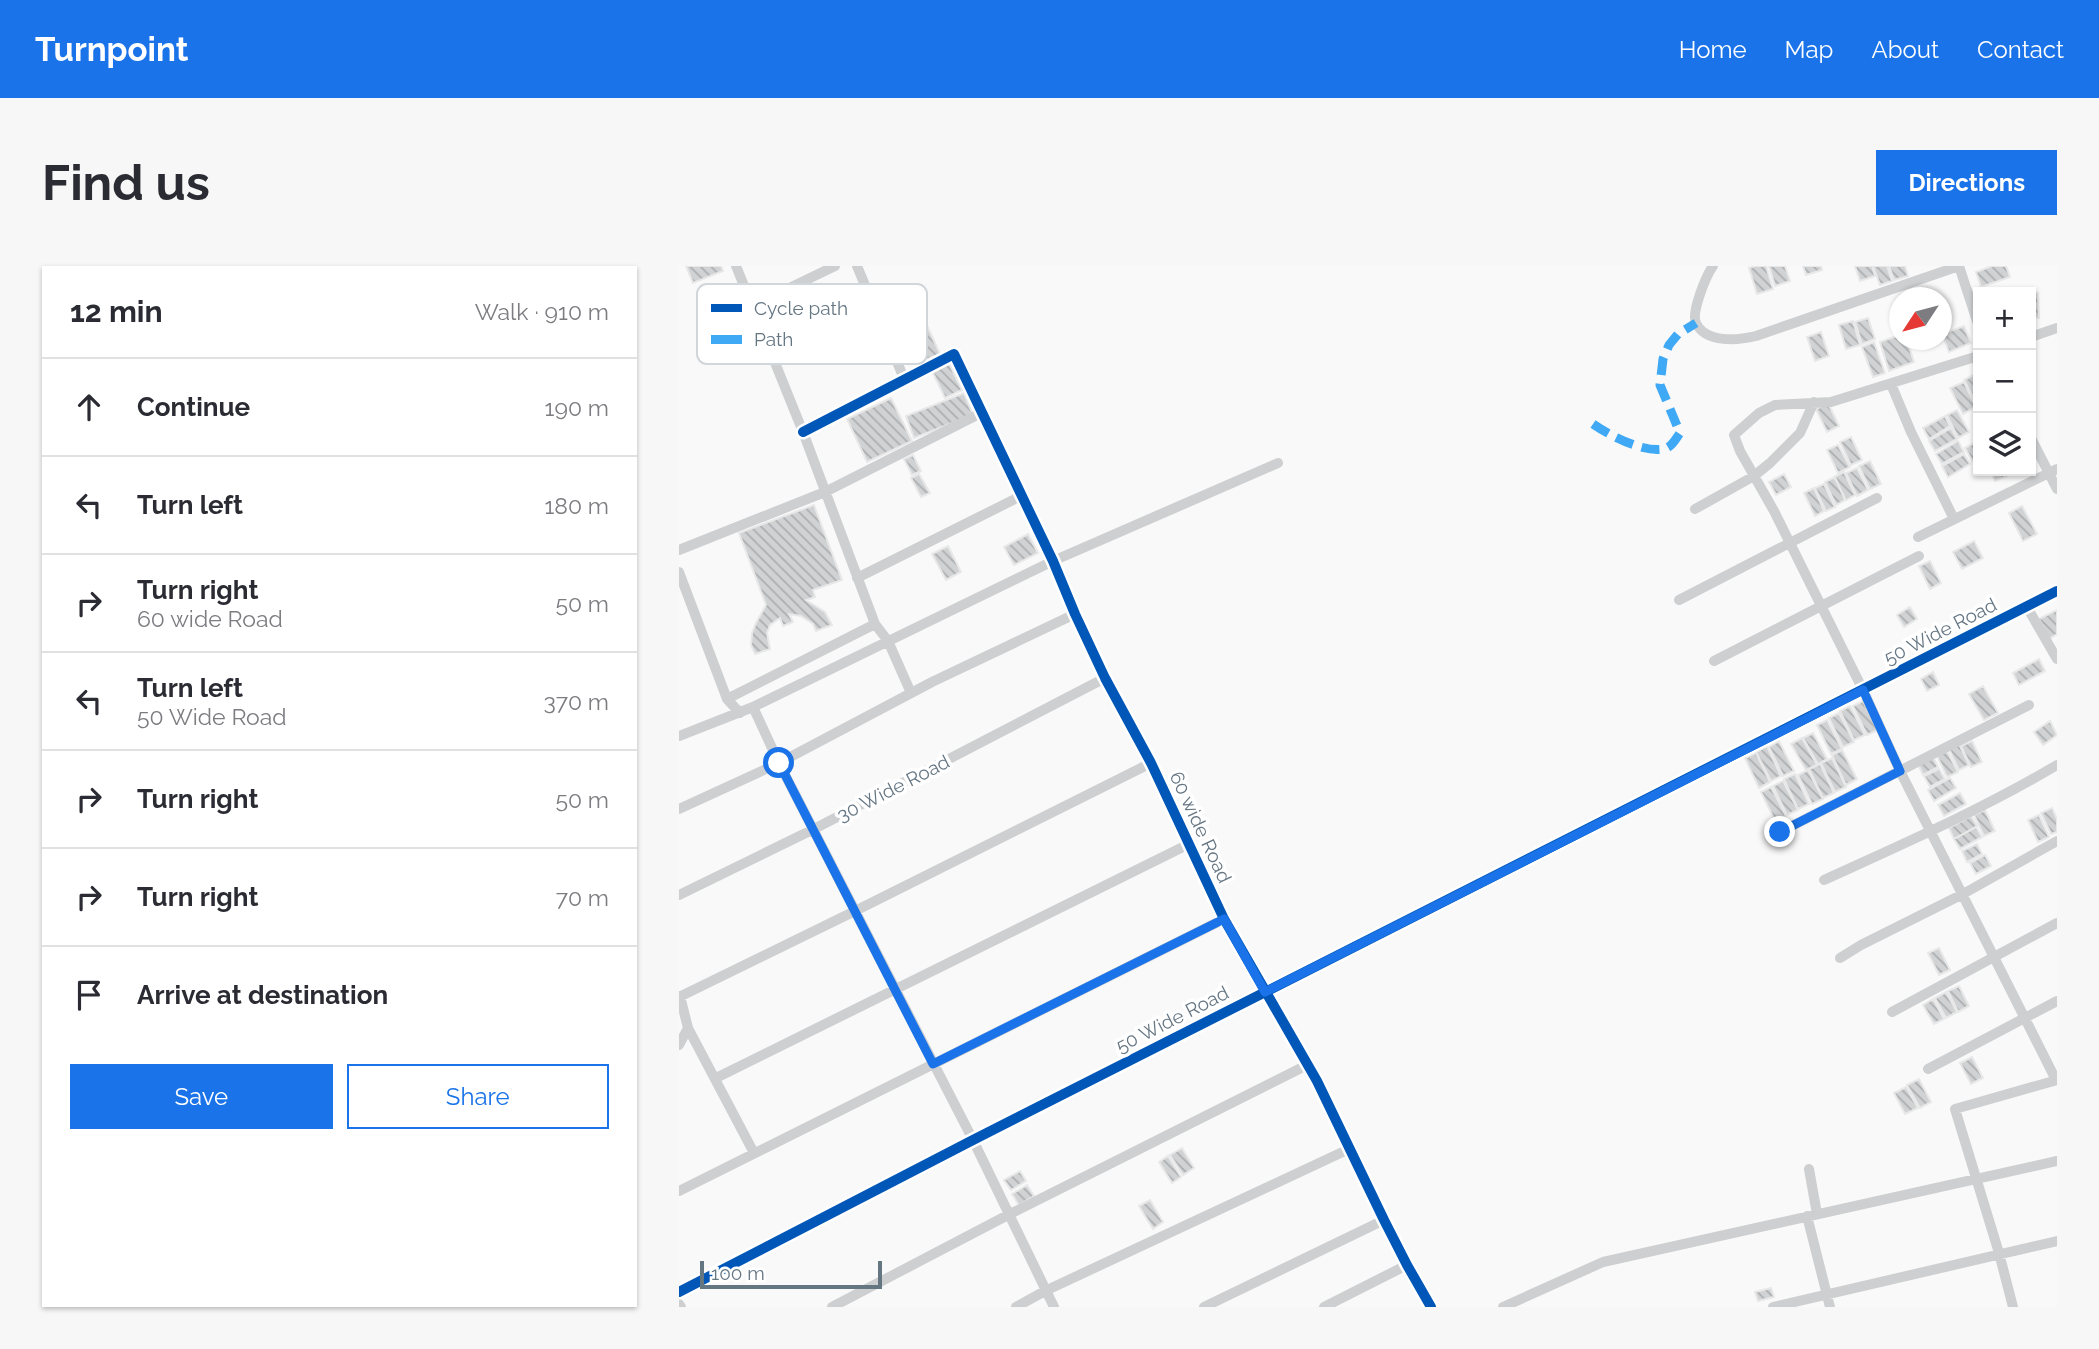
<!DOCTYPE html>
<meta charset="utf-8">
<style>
:root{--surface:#fff;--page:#f7f7f7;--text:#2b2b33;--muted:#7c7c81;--line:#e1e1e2;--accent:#1a73e8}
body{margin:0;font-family:Raleway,sans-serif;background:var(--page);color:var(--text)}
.controls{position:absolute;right:21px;top:21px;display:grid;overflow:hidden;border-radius:0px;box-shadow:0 2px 5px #0004}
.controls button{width:63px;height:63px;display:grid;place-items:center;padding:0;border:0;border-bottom:2px solid var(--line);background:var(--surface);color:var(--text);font:35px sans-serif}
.compass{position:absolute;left:1210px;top:21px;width:63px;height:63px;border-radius:50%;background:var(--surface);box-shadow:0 2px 5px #0004;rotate:234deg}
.scale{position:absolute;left:21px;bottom:18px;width:182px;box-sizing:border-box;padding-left:7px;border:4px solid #657683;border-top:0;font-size:19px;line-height:24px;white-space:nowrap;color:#657683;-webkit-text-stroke:5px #fff;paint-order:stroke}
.stop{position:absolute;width:21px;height:21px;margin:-16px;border:5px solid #1a73e8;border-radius:50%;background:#fff}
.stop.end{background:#1a73e8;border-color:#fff;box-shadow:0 2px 7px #0008}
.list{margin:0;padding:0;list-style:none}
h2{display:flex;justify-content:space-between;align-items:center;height:91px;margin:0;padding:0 28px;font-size:30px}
h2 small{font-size:23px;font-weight:400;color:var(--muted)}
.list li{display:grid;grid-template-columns:46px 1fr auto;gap:21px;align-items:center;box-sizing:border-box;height:98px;padding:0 28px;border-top:2px solid var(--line)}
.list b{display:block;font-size:26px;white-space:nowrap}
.list p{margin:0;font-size:23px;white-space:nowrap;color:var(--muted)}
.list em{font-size:23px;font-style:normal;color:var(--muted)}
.actions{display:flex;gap:14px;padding:21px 28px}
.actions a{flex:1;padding:16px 0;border:2px solid var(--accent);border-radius:0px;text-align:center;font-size:24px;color:var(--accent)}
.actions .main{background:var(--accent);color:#fff}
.icon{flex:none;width:38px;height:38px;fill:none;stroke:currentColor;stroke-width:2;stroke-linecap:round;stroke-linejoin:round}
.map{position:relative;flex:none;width:1378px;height:1041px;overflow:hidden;border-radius:0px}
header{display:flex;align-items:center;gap:42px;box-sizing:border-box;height:98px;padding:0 35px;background:var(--accent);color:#fff}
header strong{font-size:33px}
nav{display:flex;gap:38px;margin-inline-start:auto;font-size:24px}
.intro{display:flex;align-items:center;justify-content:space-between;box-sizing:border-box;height:168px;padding:0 42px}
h1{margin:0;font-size:49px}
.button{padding:18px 32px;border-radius:0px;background:var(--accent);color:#fff;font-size:24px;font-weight:700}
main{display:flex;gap:42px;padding:0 42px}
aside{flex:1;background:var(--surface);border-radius:0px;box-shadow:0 2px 5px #0004}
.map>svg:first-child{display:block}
.building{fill:url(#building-back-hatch);stroke:#e8e8e8;stroke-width:2}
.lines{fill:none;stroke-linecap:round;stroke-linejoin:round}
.minor{stroke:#cecfd0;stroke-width:10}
.quiet{stroke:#3fa9f5;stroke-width:9;stroke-dasharray:18 9;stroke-linecap:butt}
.cycleway-casing{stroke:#fff;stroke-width:15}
.cycleway{stroke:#0057b8;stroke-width:10}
.route{stroke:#1a73e8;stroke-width:9}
.labels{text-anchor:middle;stroke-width:7;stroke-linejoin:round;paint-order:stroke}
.street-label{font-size:19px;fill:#657683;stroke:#fff}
.key{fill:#fff;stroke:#d1d6da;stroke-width:2}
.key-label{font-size:19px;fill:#657683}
</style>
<header>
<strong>Turnpoint</strong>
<nav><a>Home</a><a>Map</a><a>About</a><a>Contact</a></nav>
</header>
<div class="intro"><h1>Find us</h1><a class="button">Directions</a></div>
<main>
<aside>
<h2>12 min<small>Walk · 910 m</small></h2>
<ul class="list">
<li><svg class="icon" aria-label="ahead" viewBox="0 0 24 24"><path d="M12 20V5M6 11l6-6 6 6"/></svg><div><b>Continue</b></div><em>190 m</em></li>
<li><svg class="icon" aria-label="left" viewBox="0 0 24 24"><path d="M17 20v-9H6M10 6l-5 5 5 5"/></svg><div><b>Turn left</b></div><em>180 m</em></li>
<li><svg class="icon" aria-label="right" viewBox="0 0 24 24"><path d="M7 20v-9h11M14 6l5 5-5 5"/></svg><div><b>Turn right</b><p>60 wide Road</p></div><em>50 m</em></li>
<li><svg class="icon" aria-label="left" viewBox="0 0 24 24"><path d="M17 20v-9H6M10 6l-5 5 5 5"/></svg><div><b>Turn left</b><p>50 Wide Road</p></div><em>370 m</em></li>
<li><svg class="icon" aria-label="right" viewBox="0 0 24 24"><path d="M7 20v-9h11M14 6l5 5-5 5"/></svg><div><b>Turn right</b></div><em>50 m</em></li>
<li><svg class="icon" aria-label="right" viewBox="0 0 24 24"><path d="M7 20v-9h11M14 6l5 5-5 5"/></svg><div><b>Turn right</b></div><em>70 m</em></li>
<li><svg class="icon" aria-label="arrive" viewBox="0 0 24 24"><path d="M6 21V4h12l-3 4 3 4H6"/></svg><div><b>Arrive at destination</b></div></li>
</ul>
<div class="actions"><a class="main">Save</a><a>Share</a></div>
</aside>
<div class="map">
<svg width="1378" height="1041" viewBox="0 0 1378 1041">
<defs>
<pattern id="building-back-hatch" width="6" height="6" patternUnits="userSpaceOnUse" patternTransform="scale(1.75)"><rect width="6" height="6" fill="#d0d2d3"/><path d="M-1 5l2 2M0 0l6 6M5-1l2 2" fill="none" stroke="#acafb1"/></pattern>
</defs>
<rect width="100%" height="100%" fill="#f9f9f9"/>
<path class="building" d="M 7,0 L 42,0 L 44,5 L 14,17 Z
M 1076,0 L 1087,0 L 1094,23 L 1078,28 L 1070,2 Z
M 1090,0 L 1106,0 L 1111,15 L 1096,20 Z
M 1124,0 L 1142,0 L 1143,4 L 1127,9 Z
M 1176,0 L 1193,0 L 1196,10 L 1181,15 Z
M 1194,0 L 1208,0 L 1213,15 L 1201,19 Z
M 1210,0 L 1226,0 L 1229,10 L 1215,14 Z
M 1313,0 L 1327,0 L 1331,11 L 1302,21 L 1297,6 Z
M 1352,27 L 1359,27 L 1360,52 L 1352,52 Z
M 1189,52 L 1196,73 L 1183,78 L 1176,56 Z
M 246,55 L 261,88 L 245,95 L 230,62 Z
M 1174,55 L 1181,79 L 1167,83 L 1160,59 Z
M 1285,60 L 1292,77 L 1270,86 L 1263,68 Z
M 1142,66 L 1150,90 L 1136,95 L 1128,71 Z
M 1220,69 L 1220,74 L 1228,74 L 1235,96 L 1210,105 L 1201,76 Z
M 1195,76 L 1206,107 L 1194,111 L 1183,81 Z
M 269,95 L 283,124 L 266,132 L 252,103 Z
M 1298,107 L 1299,110 L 1298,138 L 1285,114 Z
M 1285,116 L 1297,141 L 1284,148 L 1271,122 Z
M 285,127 L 294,149 L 235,172 L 227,150 Z
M 212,132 L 233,175 L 188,196 L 168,153 Z
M 1149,137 L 1160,160 L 1148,166 L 1137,143 Z
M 1278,144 L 1290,166 L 1279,172 L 1268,149 Z
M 1266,150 L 1271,160 L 1250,173 L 1244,162 Z
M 1272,162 L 1278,173 L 1256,185 L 1250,175 Z
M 1172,171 L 1183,194 L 1172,199 L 1161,176 Z
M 1279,175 L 1285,186 L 1263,198 L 1257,188 Z
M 1299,175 L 1299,193 L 1294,196 L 1286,182 Z
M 1159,179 L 1171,201 L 1159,207 L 1148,184 Z
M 1285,188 L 1291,198 L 1269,211 L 1263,200 Z
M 234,189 L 242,205 L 233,209 L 225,193 Z
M 1191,195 L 1202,218 L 1191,223 L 1180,200 Z
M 1178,202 L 1189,224 L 1178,230 L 1167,207 Z
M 1311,205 L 1325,205 L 1328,210 L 1316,215 Z
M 1165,206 L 1176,229 L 1167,234 L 1155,211 Z
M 240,208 L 251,227 L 242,231 L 232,212 Z
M 1105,208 L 1112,221 L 1097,229 L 1090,216 Z
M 1156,211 L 1166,234 L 1157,239 L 1146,216 Z
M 1145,218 L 1156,241 L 1147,245 L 1136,222 Z
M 1135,222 L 1145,245 L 1136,250 L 1125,227 Z
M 135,239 L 163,314 L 134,324 L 136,331 L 127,334 L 146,346 L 153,359 L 137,365 L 134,358 L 122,350 L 110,348 L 114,356 L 104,360 L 101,352 L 91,359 L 88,367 L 91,383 L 76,388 L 72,379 L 73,367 L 77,357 L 87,339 L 60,267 Z
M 1343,240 L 1358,268 L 1344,275 L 1330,247 Z
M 349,268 L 359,287 L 335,299 L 325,281 Z
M 1295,275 L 1304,292 L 1283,303 L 1274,286 Z
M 269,280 L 282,306 L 267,314 L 253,288 Z
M 1251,295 L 1262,317 L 1251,323 L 1240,300 Z
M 1231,341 L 1238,353 L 1225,361 L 1218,349 Z
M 1378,344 L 1378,368 L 1370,373 L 1360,353 Z
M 1360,393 L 1366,405 L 1340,419 L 1334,407 Z
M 1254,406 L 1260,419 L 1248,425 L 1242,413 Z
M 1304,420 L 1319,447 L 1305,454 L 1290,428 Z
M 1184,435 L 1199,464 L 1188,469 L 1174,440 Z
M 1171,440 L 1186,469 L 1175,474 L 1161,445 Z
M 1160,447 L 1175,476 L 1164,481 L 1150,452 Z
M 1148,454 L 1163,483 L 1152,488 L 1138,459 Z
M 1371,455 L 1378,469 L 1364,479 L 1355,466 Z
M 1134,467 L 1148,493 L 1139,498 L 1124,472 Z
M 1123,472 L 1138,499 L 1127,504 L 1112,478 Z
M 1100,475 L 1115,505 L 1104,510 L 1090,481 Z
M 1293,475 L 1303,496 L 1292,501 L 1282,480 Z
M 1280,478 L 1290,499 L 1280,504 L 1270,483 Z
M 1088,480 L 1102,510 L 1092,515 L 1077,486 Z
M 1163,484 L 1178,513 L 1167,519 L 1153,489 Z
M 1268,485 L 1279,506 L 1268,511 L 1258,490 Z
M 1077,487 L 1091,516 L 1080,522 L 1066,492 Z
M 1254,491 L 1259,501 L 1244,509 L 1239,498 Z
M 1153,492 L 1167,521 L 1156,526 L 1142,497 Z
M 1141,498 L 1155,527 L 1144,532 L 1130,503 Z
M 1260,503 L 1266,513 L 1251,521 L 1245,510 Z
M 1129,504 L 1144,533 L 1133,538 L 1119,509 Z
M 1116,508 L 1130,538 L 1119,543 L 1105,513 Z
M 1271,512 L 1277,522 L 1255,535 L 1249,524 Z
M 1104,515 L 1119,544 L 1108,549 L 1094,520 Z
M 1092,521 L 1107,550 L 1096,555 L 1082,526 Z
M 1281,527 L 1287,538 L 1265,550 L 1259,539 Z
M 1373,542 L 1378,553 L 1378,566 L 1372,568 L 1362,547 Z
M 1306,544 L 1316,565 L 1305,570 L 1295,549 Z
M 1360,549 L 1370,571 L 1359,576 L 1349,554 Z
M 1292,550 L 1298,560 L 1275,573 L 1270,562 Z
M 1297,561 L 1303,571 L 1281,583 L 1275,573 Z
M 1298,578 L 1303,588 L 1288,596 L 1283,585 Z
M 1306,589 L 1312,600 L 1297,608 L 1291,597 Z
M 1260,682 L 1271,704 L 1260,709 L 1249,687 Z
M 1280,720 L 1290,740 L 1279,746 L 1269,725 Z
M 1267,726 L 1278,746 L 1267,752 L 1256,732 Z
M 1254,733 L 1265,753 L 1255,758 L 1244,739 Z
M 1293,791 L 1304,812 L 1292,818 L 1281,797 Z
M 1240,813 L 1252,836 L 1241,842 L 1228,819 Z
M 1227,821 L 1239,842 L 1226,848 L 1215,827 Z
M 503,882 L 515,902 L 504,909 L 491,889 Z
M 489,890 L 502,911 L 493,917 L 480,896 Z
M 341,905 L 347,915 L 332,924 L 325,914 Z
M 348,919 L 355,930 L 340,939 L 333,928 Z
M 471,934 L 484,956 L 474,963 L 460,940 Z
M 1092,1022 L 1095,1031 L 1079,1035 L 1076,1026 Z"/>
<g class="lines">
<path class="minor" d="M 57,0 L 124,166 L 196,358 L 209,375 L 232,427
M 178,0 L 226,115
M 1034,0 C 1027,10 1012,46 1017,57 C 1027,78 1060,74 1077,70 L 1280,0
M 1280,0 L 1299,58
M 73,40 L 156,0
M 1352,71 L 1378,62
M 1299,90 L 1152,136 L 1096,139 L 1080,147 L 1055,169 L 1061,185 L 1095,245 L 1184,424 L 1221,505 L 1377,814
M 1212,118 L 1232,166 L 1275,253
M 124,166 L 275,88 L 374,295 L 396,348 L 426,412 L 472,497 L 545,653 L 638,815 L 705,954 L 728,999 L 752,1041
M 1352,172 L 1378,223
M 1016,243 L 1075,210 L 1091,197 L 1121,167 L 1135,136
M 1239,271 L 1378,203
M 0,284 L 146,226 L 302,147
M 0,306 L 48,433 L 61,447
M 178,312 L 342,230
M 1000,334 L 1198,232
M 1348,341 L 1378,393
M 1035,395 L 1240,290
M 48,433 L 196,358
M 74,441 L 100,497 L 294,874 L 375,1041
M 0,470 L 74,441 L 374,295 L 599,197
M 0,543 L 100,497 L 253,416 L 396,348
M 1101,566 L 1350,439
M 1145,614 C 1224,578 1304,543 1378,499
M 0,629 L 135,563 L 426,412
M 1161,692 L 1182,679 L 1284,628 L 1378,575
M 0,731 L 176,645 L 472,497
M 1213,746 L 1378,657
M 9,762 L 75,887
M 0,779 L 9,762 L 1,730
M 1249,803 L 1378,735
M 37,812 L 510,578
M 1130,903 L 1138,948
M 0,925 L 545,653
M 1128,950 L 1151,1041
M 0,1026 L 294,874 L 1378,325
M 0,1038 L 2,1041
M 153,1041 L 329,949 L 628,799
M 337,1041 L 366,1025 L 670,883
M 525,1041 L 705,954
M 645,1041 L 728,999
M 824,1041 L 924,996 L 1378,895
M 1094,1041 L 1378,975
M 1334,1041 L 1320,987 L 1276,843 L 1378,814"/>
<path class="quiet" d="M 914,158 C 930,169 964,187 985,183 C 993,181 996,174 1001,167 L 981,119 L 984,93 L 990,79 L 999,68 L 1017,57"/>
<g class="cycleway-casing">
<path id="cycleway" d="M 124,166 L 275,88 L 374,295 L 396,348 L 426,412 L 472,497 L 545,653 L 638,815 L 705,954 L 728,999 L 752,1041
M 0,1026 L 294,874 L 1378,325"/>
</g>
<use href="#cycleway" class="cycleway"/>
</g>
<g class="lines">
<path class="route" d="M 100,497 L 254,798 L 545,653 L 586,726 L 1184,424 L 1221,505 L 1101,566"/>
</g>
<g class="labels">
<g class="street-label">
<text transform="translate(1261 365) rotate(-27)" y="7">50 Wide Road</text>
<text transform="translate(214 522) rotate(-27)" y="7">30 Wide Road</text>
<text transform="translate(522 561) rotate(65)" y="7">60 wide Road</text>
<text transform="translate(493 753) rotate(-27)" y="7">50 Wide Road</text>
</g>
</g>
<rect x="18" y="18" width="230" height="80" rx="10" class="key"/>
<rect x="32" y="38" width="31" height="8" fill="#0057b8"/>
<rect x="32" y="69" width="31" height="9" fill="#3fa9f5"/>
<g class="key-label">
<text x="75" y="49">Cycle path</text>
<text x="75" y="80">Path</text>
</g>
</svg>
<div class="controls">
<button>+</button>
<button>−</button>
<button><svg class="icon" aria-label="layers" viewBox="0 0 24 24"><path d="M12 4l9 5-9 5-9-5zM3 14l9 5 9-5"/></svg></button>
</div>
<svg class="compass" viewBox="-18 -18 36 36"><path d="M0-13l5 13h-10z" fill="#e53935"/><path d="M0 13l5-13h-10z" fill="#7c7c81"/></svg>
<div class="scale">100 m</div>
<div class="stop" style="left:100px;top:497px"></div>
<div class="stop end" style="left:1101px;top:566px"></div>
</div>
</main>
